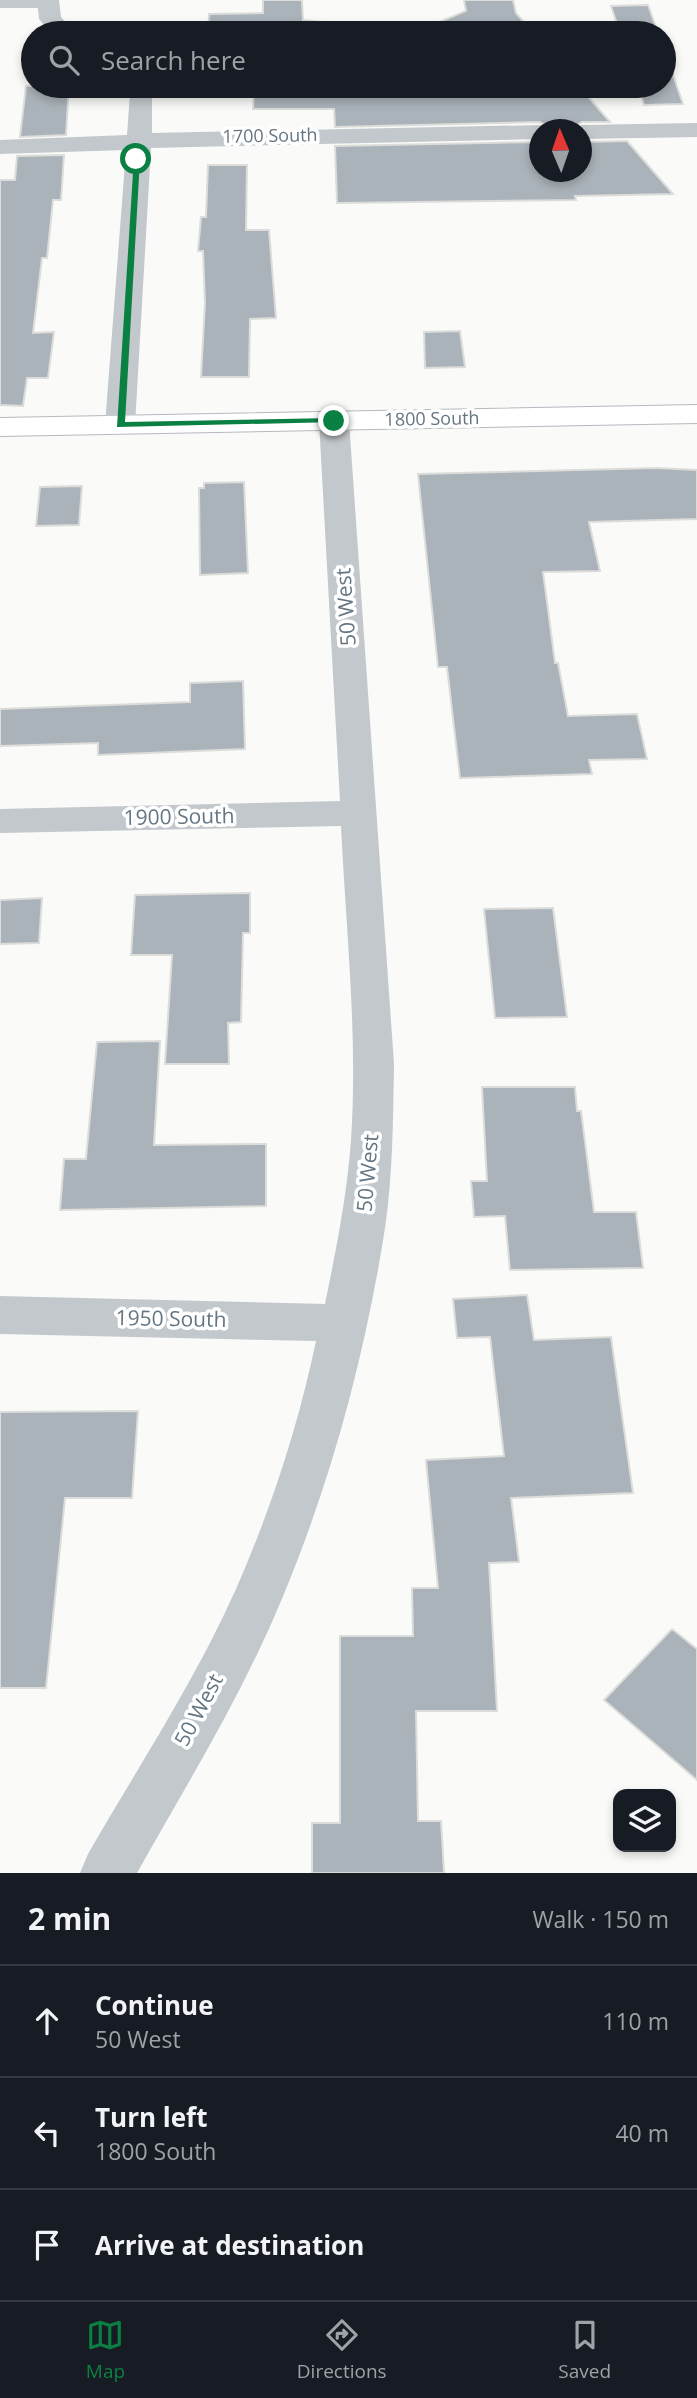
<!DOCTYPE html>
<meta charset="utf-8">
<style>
:root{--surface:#171b24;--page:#20242c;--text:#f1f3f6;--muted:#9ea1a6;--line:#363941;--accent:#0b8043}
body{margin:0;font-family:"Open Sans",sans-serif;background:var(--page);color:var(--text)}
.controls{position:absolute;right:21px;bottom:21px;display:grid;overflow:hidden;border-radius:14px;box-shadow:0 4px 10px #0003}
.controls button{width:63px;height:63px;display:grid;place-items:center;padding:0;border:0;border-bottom:2px solid var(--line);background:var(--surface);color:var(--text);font:35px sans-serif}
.compass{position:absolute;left:529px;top:119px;width:63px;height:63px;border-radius:50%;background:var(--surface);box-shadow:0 4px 10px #0003;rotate:358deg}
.stop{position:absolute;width:21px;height:21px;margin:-16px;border:5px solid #0b8043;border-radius:50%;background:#fff}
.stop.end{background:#0b8043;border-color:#fff;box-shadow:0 2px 7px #0008}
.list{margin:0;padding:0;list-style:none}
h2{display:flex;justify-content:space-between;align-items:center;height:91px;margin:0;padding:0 28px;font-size:30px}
h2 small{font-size:23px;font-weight:400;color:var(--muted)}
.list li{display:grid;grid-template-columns:46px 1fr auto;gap:21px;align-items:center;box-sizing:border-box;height:112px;padding:0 28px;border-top:2px solid var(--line)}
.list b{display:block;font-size:26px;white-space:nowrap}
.list p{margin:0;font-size:23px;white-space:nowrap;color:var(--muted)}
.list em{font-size:23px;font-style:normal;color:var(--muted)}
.icon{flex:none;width:38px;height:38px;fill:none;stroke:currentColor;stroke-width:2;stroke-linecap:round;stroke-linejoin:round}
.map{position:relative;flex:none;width:697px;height:1873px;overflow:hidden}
.search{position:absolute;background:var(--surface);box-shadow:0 4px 10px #0003;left:21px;right:21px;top:21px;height:77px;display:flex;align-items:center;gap:18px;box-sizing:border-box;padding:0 24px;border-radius:38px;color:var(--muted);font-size:26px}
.sheet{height:427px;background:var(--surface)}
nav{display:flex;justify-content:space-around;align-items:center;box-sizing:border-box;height:98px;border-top:2px solid var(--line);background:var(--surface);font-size:19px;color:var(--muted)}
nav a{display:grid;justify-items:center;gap:4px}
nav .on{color:var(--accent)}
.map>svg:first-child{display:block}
.building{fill:#aab3b9;stroke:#dcdcda;stroke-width:2}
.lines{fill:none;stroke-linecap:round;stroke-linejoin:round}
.secondary-casing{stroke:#b3babf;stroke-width:2}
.lane{fill:#c3c8cc;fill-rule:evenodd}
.street{fill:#c3c8cc;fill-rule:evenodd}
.secondary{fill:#fff;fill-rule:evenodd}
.route{fill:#0b8043}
.labels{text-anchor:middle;stroke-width:7;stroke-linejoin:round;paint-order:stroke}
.far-street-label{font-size:18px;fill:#657683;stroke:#fff}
.street-label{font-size:21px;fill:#657683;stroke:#fff}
</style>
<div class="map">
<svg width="697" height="1873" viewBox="0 0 697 1873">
<rect width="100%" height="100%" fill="#fafaf8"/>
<path class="building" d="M 263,0 L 302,0 L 303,20 L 415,32 L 466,11 L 464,0 L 513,0 L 516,13 L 533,33 L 208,33 L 209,14 L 263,13 Z
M 648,5 L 658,33 L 620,33 L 611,6 Z
M 664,49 L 683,104 L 644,105 L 638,86 L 664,86 Z
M 26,86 L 69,86 L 66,135 L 20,137 Z
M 205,86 L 579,86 L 610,122 L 582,122 L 568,130 L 554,130 L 540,122 L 335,127 L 334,109 L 253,109 L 254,90 L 205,90 Z
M 582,142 L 627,141 L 673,194 L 575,196 L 576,200 L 337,203 L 335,146 L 540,142 L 540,172 L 582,172 Z
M 64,155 L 61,200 L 53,200 L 47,258 L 42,258 L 33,333 L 54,332 L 48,378 L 27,378 L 23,406 L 0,405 L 0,180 L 15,180 L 17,156 Z
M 208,165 L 247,165 L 246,230 L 269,230 L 276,318 L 250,319 L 249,377 L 201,377 L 205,303 L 203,251 L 198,251 L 201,217 L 206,217 Z
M 460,331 L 465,367 L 425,368 L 424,332 Z
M 657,468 L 697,470 L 697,519 L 589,522 L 600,571 L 543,572 L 555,663 L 558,663 L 568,716 L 637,714 L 647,759 L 589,760 L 592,774 L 460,778 L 447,667 L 438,667 L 418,474 Z
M 244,482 L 248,573 L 200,575 L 199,488 L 204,488 L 204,483 Z
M 82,486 L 79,525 L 36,526 L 40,487 Z
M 243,681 L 245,749 L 98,755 L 98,743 L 0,746 L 0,709 L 190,702 L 190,683 Z
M 250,893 L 250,933 L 243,933 L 241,1022 L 228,1023 L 229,1064 L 165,1064 L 172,955 L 131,955 L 135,895 Z
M 42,898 L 39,943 L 0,944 L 0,900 Z
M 553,908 L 567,1017 L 495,1018 L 484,909 Z
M 160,1041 L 154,1145 L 266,1144 L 266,1206 L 60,1210 L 64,1159 L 86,1159 L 97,1042 Z
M 482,1087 L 575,1087 L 577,1111 L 581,1111 L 594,1212 L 636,1212 L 643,1268 L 510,1270 L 505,1216 L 474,1217 L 471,1181 L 487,1181 Z
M 527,1295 L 534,1340 L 611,1337 L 633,1493 L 511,1498 L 519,1562 L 489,1563 L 497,1711 L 416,1711 L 418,1821 L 441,1821 L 444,1873 L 312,1873 L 312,1823 L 340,1823 L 340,1636 L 413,1636 L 412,1588 L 438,1588 L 426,1460 L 504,1456 L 490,1337 L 457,1338 L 453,1299 Z
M 138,1411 L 132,1498 L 65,1498 L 46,1688 L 0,1688 L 0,1412 Z
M 672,1629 L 697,1649 L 697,1780 L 604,1700 Z"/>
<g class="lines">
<g class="secondary-casing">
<path id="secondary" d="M 697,405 L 697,423 L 0,436 L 0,418 Z"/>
</g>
<path class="lane" d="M 0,0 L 49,0 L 55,4 L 48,8 L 0,8 Z"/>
<path class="street" d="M 37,0 L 59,0 L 61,17 L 75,33 L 51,33 L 39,19 Z
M 128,86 L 152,86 L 152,133 L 540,125 L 551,130 L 540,130 L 540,139 L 151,148 L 135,425 L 130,431 L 120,434 L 110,431 L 105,425 L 126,150 L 0,154 L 0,140 L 127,135 L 130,92 Z
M 697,123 L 697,137 L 582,139 L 582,130 L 571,130 L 582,125 Z
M 334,412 L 344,415 L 349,421 L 394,1064 C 393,1119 393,1174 385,1228 C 365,1356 331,1482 281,1601 C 242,1695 187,1784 137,1873 L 80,1873 L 88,1854 C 138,1767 195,1681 236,1589 C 271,1509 298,1427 316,1341 L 0,1334 L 0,1296 L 325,1304 C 336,1250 347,1196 351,1140 C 358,1036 346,930 341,826 L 0,833 L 0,809 L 340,801 L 319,421 L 324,415 Z"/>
<use href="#secondary" class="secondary"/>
</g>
<path class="route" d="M 134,157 L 140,159 L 125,422 L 334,418 L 338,421 L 337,422 L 117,427 Z"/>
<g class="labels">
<g class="far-street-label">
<text transform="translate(270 136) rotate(-1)" y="6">1700 South</text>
<text transform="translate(432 419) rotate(-1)" y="6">1800 South</text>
</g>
<g class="street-label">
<text transform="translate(346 607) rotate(-94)" y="7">50 West</text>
<text transform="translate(179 817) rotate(-1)" y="7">1900 South</text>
<text transform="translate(368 1173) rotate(-85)" y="7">50 West</text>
<text transform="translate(171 1319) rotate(1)" y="7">1950 South</text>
<text transform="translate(199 1710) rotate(-62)" y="7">50 West</text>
</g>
</g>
</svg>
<div class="controls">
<button><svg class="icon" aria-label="layers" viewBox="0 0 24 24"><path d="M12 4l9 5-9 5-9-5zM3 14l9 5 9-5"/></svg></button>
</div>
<svg class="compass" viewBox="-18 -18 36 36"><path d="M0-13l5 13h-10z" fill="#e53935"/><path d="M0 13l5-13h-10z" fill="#9ea1a6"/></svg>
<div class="stop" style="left:136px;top:159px"></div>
<div class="stop end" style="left:334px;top:421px"></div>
<div class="search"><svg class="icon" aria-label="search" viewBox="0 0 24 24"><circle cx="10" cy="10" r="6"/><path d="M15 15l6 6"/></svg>Search here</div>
</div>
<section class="sheet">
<h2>2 min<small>Walk · 150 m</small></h2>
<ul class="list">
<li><svg class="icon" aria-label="ahead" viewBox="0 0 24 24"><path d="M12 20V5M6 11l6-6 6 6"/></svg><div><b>Continue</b><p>50 West</p></div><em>110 m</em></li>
<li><svg class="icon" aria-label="left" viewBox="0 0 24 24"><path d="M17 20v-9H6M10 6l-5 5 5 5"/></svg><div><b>Turn left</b><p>1800 South</p></div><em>40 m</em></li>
<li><svg class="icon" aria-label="arrive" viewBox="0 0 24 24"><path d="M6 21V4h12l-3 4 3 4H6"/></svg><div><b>Arrive at destination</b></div></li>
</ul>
</section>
<nav>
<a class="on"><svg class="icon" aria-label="map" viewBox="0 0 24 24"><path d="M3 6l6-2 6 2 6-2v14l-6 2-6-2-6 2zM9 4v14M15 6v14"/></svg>Map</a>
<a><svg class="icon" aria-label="directions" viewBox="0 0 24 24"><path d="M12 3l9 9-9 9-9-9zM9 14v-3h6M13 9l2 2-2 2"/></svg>Directions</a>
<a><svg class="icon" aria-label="saved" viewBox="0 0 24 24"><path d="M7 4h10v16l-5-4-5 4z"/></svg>Saved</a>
</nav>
